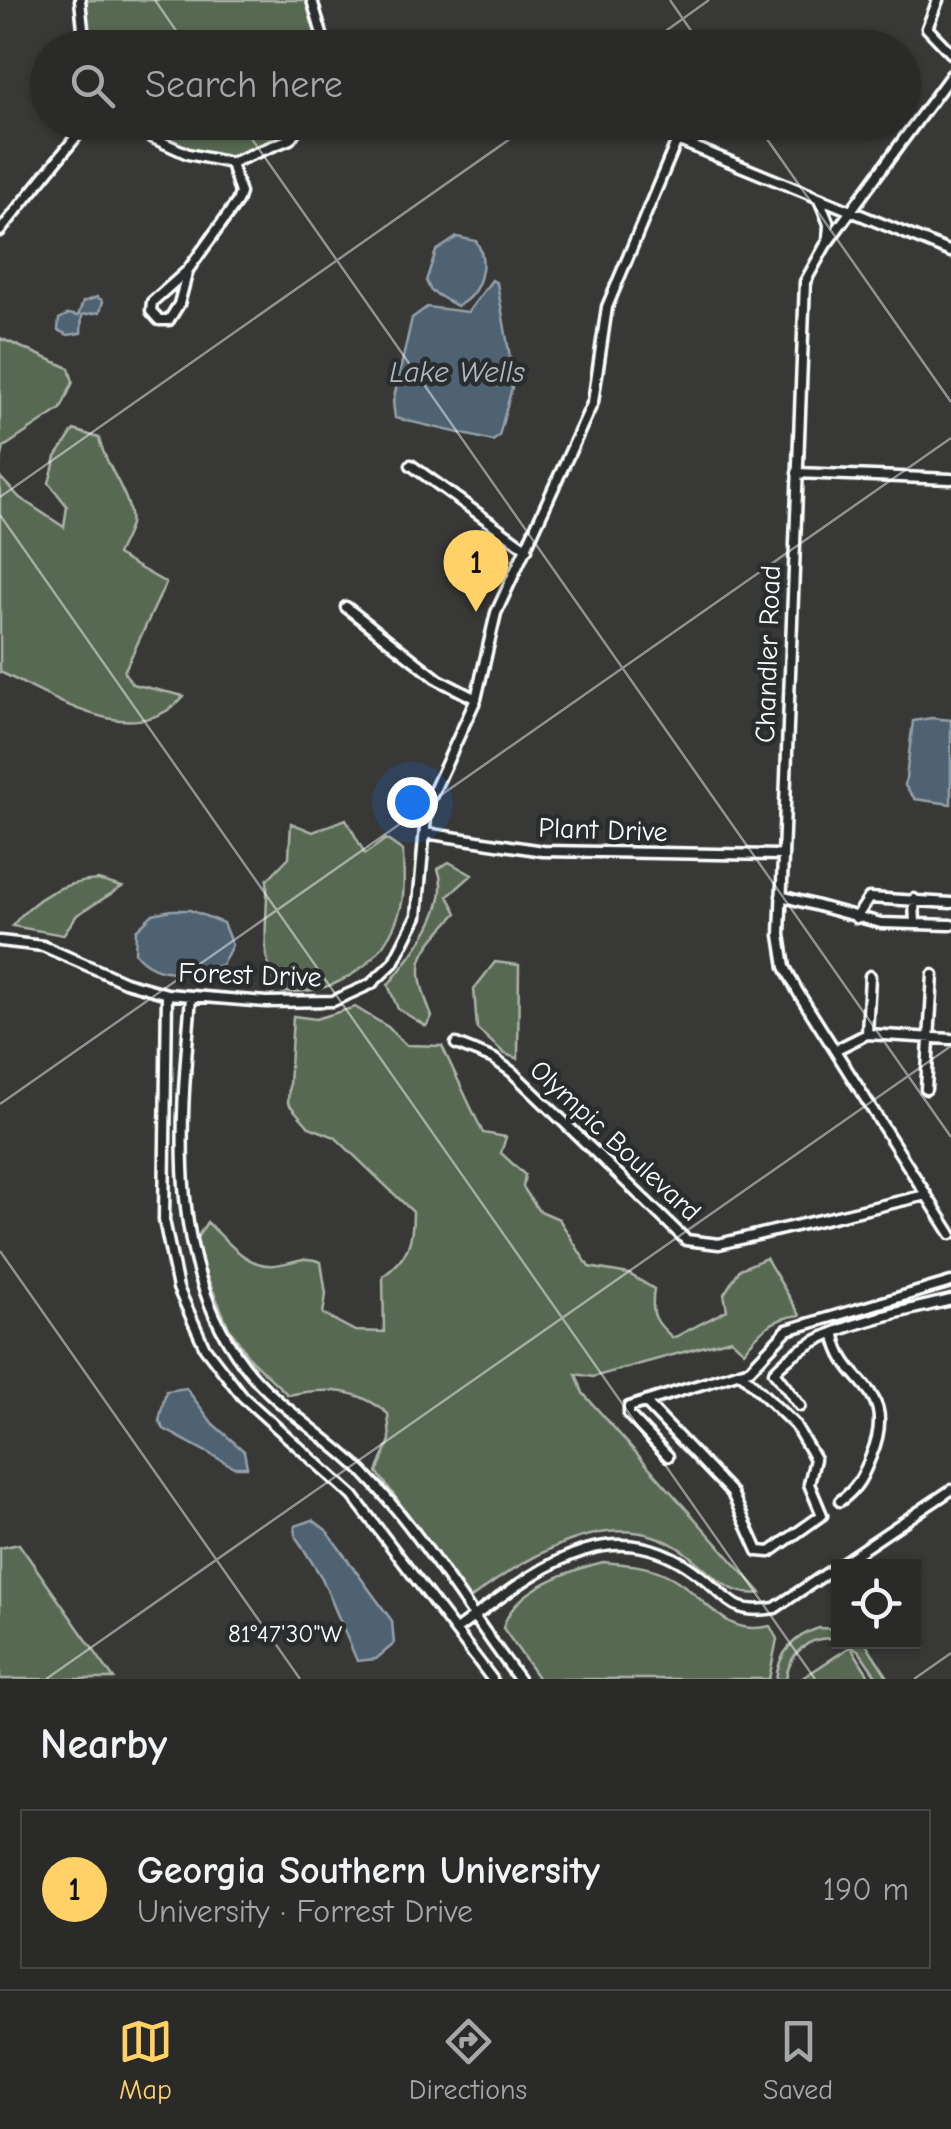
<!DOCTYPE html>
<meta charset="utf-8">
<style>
:root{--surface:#2a2a29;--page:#323231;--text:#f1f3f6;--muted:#a5a7a8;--line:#464646;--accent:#ffd166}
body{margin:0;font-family:"Comic Neue",sans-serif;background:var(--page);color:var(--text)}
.controls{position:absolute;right:30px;bottom:30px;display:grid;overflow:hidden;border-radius:0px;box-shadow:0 2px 8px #0004}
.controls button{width:90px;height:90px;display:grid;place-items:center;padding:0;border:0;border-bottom:2px solid var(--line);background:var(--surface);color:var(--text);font:50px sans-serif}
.you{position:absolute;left:412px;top:802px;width:35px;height:35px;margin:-25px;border:8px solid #fff;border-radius:50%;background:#1a73e8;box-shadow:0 0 0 15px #1a73e833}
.badge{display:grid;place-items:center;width:65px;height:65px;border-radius:50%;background:var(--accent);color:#111;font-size:32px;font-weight:700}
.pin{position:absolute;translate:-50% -82px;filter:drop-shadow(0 2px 5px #0008)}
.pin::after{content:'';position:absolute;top:52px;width:35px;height:30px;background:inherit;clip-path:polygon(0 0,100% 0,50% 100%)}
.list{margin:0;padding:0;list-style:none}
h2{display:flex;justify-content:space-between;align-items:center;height:130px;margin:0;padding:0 40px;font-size:42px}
h2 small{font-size:32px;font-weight:400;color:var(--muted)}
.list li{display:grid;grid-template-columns:65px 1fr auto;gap:30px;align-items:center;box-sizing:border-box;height:160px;margin:0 20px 20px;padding:0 20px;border:2px solid var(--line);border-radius:0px}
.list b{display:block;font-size:38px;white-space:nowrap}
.list p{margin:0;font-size:32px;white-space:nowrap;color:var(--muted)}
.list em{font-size:32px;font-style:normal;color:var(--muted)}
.icon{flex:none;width:55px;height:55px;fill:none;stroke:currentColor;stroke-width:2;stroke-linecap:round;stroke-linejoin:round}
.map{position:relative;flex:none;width:951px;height:1679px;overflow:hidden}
.search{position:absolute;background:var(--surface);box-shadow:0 2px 8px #0004;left:30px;right:30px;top:30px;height:110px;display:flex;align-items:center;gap:25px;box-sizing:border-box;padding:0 35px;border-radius:55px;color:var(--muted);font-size:38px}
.sheet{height:310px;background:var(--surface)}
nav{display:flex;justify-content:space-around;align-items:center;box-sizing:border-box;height:140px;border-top:2px solid var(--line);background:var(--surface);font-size:28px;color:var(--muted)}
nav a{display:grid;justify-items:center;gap:5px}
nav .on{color:var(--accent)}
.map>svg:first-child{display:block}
.green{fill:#596953;stroke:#acb4a9;stroke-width:2.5}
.water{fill:#4f6272;stroke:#95a1aa;stroke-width:2.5}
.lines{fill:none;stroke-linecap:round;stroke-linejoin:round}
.minor-casing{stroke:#fff;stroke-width:15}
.minor{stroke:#2a2d2e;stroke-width:8}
.ticks{fill:none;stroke:#fff;stroke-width:2.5;stroke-opacity:0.45}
.labels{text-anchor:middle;stroke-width:9;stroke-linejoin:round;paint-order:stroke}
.street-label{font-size:28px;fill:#fff;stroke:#2a2d2e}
.water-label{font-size:30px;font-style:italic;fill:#b0b8c0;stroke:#2a2d2e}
.ticks-label{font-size:25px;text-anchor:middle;fill:#fff;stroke:#2a2d2e;stroke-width:9;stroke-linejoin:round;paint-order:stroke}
</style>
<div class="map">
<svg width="951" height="1679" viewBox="0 0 951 1679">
<rect width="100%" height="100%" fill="#383837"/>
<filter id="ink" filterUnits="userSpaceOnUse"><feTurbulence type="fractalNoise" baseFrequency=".01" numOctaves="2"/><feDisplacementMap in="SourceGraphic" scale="20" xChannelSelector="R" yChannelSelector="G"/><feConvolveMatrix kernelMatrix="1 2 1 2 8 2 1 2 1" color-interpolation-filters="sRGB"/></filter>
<g filter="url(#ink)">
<path class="green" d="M 80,0 L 312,0 L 326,47 L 85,47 Z
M 118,123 L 302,123 L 290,139 L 231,163 L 188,154 Z
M 0,338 L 69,368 L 73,382 L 61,409 L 4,447 L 0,465 Z
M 74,430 L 99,438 C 104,465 134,498 130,524 C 128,534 121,545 117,555 L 166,583 L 124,672 L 132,684 L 184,696 C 135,753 52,696 0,672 L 0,477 L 20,498 L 64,527 L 67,506 L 49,483 L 56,457 Z
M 346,819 L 365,854 L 386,839 L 403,851 C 403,868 406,890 401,907 C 386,962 338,995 282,992 C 256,962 269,916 267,880 L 289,857 L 291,823 L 313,832 Z
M 449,862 L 472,875 L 448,896 L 457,913 C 416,957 411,961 432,1017 L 426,1026 L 398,1009 L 388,985 C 410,958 453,907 438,869 Z
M 98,880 L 122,887 L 77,915 L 63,935 L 12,926 C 35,897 62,882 98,880 Z
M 495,962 L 519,965 L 518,1059 L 505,1054 L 477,1029 L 474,989 Z
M 355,1007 L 388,1027 L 406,1045 L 442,1046 L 483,1133 L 506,1137 L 501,1153 L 525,1175 L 523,1187 L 538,1210 L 559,1219 L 589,1267 L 629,1274 L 654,1289 C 650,1314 655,1322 673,1338 L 727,1310 L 724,1294 L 740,1269 L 766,1258 L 800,1315 C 773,1318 760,1330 744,1351 L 731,1339 L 593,1377 L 576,1374 L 583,1393 L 761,1593 C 726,1598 709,1569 683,1551 C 613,1501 526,1557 470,1599 L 377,1472 L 390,1440 L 388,1414 C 358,1388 326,1387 288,1395 L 250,1359 L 229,1328 L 193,1244 L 207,1222 C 226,1239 246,1268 274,1265 C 293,1264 302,1254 321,1262 L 326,1294 L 323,1314 L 355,1331 L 384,1332 L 383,1276 C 408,1259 413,1241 413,1212 L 335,1137 L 309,1127 L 288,1103 L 293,1016 L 316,1019 Z
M 19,1544 L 114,1679 L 0,1679 L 0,1548 Z
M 603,1562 C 624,1564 647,1565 667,1575 C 705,1593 721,1638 770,1626 L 777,1639 L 769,1679 L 539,1679 L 503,1628 C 513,1589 568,1571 603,1562 Z
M 819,1628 L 838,1629 L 838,1639 C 810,1635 790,1651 786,1679 L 776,1679 C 779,1652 794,1636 819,1628 Z
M 846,1642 L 865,1642 L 889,1679 L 878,1679 L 859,1651 Z
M 851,1647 L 871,1679 L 801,1679 L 850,1647 Z"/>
<path class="water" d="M 457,237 L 476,241 C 490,263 480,295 457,306 L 431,291 L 426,281 L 436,251 Z
M 492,280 L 497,283 L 514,380 L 499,436 L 493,441 L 395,418 L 393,402 L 412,318 L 427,307 L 468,312 Z
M 97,297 L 103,301 L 100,312 L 82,315 L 81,333 L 68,335 L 58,330 L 59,319 L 69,314 L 78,316 L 83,302 Z
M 931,718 L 951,720 L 951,804 L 915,799 L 905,786 L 913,721 Z
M 171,910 L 190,910 L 223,923 L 232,945 L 222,965 C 193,973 156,980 135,953 L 136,930 L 153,914 Z
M 186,1388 L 213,1424 L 244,1451 L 247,1467 L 234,1467 L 164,1429 L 159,1421 L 166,1391 Z
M 313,1520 L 326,1530 L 392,1621 L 394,1644 L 376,1659 L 357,1661 L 322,1578 L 296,1537 L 295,1526 Z"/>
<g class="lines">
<g class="minor-casing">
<path id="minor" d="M 80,0 L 85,48
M 312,0 L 326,48
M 938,0 L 927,28 L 951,53
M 951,75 L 825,246 L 805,282 L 780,935 L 785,967 L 798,992 L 951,1234
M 118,122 L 188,154 L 231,163
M 231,163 L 290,139 L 302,122
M 819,199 L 829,224 L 828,242
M 0,231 L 88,122
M 188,270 L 179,304 L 169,320 L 159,320 L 151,311 L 152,302 L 188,270 L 237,202 L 240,193 L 231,163
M 411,465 L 527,549
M 797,473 L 951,479
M 346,607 L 439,680 L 476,699
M 425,833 L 543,851 L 781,855
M 781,896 L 881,923 L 951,925
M 914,899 L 915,924
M 856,918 L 869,898 L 951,903
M 0,941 L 43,946 L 125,982 L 167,994 L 266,1002 L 333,1001 L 371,984 L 393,963 L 417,916 L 427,806 L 476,699 L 496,613 L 593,402 L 607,307 L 677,140 L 951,252
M 167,994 L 164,1220 L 178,1288 L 205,1348 L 242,1396 L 353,1496 L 492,1679
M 191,997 C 181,1119 165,1261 244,1365 C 276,1407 326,1435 363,1472 C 423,1534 467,1610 519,1679
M 867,1034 L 870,976
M 456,1044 L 494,1059 L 512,1072 L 686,1240 L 719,1244 L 926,1195
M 835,1050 L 867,1034 L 951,1039
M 926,1089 L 933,975
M 835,1335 C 843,1387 900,1385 871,1456 C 863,1476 858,1488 840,1501
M 645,1402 L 732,1493 L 758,1551 L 770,1552 L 822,1515 L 809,1484 L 815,1459 L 795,1425 L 740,1372
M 800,1406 L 774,1372 C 814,1327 893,1314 951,1300
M 668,1456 L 629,1415 L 629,1407 L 750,1369 L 787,1330 L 951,1282
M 456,1630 C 533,1574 610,1502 702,1577 C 731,1601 734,1615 775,1608 L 951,1490"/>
</g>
<use href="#minor" class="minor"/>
</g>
</g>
<path class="ticks" d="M 155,0 L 188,48M 670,0 L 703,48M 642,48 L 709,0M 240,122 L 951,1137M 755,122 L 951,402M 0,497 L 534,122M 0,515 L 815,1679M 0,1104 L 951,438M 0,1251 L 300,1679M 46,1679 L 951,1046M 914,1679 L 951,1653"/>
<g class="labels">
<g class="street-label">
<text transform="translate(767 654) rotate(-88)" y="10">Chandler Road</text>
<text transform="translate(603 829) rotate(2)" y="10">Plant Drive</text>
<text transform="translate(250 974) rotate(2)" y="10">Forest Drive</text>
<text transform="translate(616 1140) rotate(43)" y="10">Olympic Boulevard</text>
</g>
<g class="water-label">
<text x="457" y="382">Lake Wells</text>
</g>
</g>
<g class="ticks-label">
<text x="285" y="1642">81°47'30"W</text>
</g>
</svg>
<div class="controls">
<button><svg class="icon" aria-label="locate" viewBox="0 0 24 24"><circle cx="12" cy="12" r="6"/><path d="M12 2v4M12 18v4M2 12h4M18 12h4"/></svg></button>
</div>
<div class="you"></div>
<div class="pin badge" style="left:476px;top:612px">1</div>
<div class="search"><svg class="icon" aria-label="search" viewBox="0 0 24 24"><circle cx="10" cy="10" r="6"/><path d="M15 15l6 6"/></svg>Search here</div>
</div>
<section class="sheet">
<h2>Nearby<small></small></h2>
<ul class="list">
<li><span class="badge">1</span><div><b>Georgia Southern University</b><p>University · Forrest Drive</p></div><em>190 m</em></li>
</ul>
</section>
<nav>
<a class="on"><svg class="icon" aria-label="map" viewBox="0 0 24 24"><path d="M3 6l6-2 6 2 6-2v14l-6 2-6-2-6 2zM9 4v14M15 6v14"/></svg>Map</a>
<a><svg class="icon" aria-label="directions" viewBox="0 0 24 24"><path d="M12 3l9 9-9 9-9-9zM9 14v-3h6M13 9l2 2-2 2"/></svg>Directions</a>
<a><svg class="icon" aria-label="saved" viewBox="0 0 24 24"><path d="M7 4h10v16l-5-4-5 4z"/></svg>Saved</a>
</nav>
